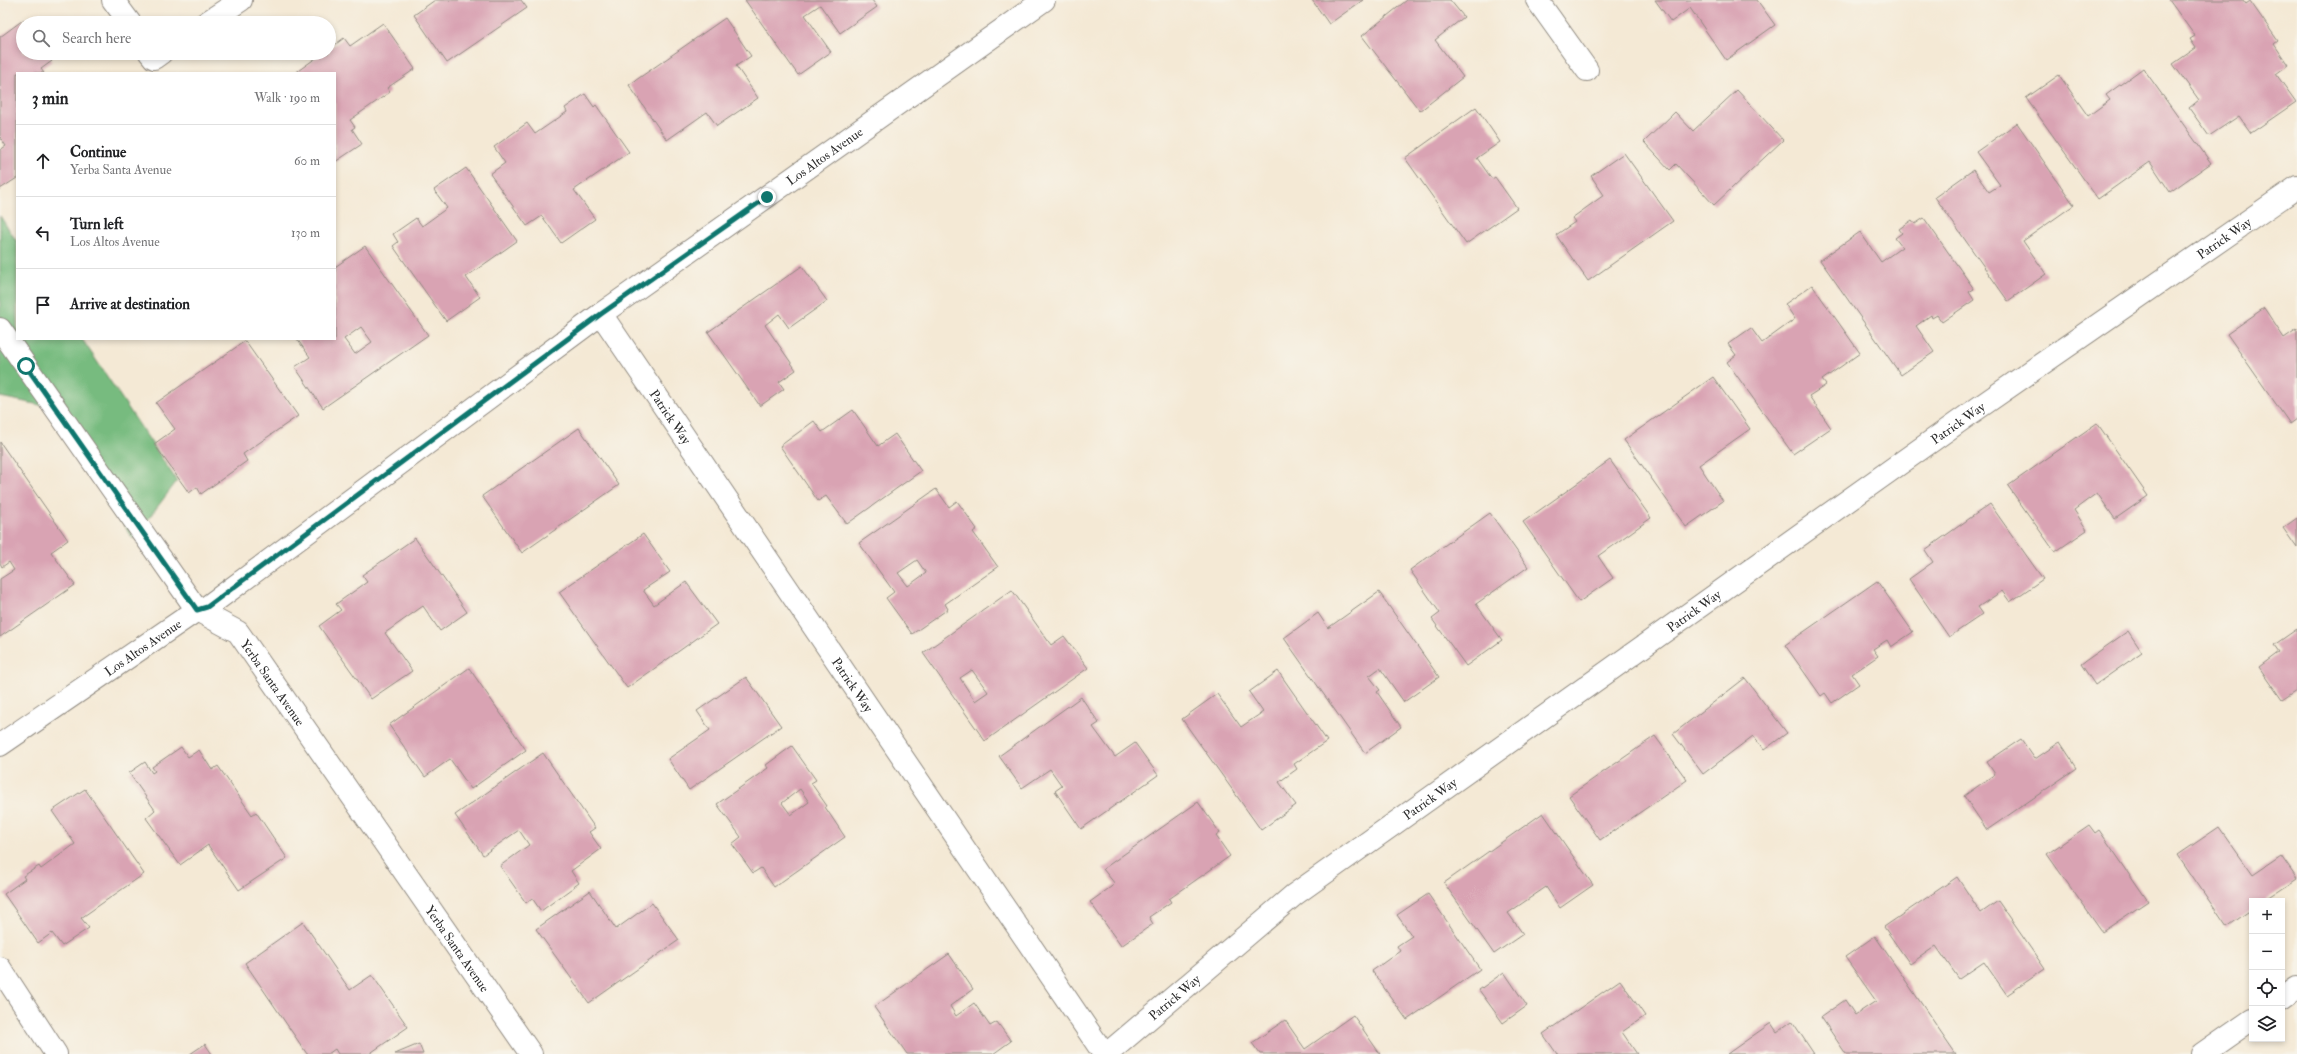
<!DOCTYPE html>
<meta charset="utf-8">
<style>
:root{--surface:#fff;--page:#f6f6f6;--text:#202124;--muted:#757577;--line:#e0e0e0}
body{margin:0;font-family:"IM FELL Double Pica",serif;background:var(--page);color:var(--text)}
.controls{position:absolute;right:12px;bottom:12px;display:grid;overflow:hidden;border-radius:0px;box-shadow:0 2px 6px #0003}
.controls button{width:36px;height:36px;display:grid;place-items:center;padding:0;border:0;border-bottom:1px solid var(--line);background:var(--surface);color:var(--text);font:20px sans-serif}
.stop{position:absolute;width:12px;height:12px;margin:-9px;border:3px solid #0f766e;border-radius:50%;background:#fff}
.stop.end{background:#0f766e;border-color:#fff;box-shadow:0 1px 4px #0008}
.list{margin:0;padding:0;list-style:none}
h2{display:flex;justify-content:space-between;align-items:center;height:52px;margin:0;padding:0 16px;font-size:17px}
h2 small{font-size:13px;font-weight:400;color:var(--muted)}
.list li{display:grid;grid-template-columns:26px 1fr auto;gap:12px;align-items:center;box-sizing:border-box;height:72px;padding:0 16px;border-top:1px solid var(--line)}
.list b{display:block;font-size:15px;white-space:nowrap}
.list p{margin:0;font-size:13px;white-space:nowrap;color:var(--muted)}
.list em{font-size:13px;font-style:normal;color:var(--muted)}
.icon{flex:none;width:22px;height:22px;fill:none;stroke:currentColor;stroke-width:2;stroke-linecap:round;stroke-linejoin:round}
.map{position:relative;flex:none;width:2297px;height:1054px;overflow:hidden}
.search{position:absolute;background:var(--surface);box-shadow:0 2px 6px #0003;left:16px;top:16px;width:320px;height:44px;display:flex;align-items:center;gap:10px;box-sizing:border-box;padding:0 14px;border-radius:22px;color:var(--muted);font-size:15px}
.panel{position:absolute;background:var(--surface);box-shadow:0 2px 6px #0003;left:16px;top:72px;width:320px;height:268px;border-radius:0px}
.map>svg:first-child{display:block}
.forest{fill:#77bb7f;stroke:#517355}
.building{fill:#d9a3b3;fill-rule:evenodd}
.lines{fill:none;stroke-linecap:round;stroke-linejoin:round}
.minor-casing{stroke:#908a80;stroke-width:24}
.tertiary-casing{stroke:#908a80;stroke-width:24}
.minor{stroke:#fff;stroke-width:22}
.tertiary{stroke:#fff;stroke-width:22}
.route{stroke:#0f766e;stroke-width:5}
.labels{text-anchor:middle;stroke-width:4;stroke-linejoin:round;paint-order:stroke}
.street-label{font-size:13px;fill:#2b2b2b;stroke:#f7f3e8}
</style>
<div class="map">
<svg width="2297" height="1054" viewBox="0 0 2297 1054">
<rect width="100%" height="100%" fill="#f7f3e8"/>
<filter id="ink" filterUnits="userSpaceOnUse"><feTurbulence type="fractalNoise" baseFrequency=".025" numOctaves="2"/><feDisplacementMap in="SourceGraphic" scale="8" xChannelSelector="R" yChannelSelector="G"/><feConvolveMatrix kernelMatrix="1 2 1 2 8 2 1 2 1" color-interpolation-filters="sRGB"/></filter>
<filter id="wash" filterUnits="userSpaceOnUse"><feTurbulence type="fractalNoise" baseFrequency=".012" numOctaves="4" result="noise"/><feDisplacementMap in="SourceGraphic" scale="16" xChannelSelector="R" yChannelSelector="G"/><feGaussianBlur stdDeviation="0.9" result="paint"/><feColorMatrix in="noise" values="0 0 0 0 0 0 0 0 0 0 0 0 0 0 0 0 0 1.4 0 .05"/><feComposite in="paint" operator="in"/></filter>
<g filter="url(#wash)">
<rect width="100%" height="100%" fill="#f4e9d5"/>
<path class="forest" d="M 0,216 L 17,242 L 17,339 L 82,339 L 177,481 L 133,539 L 50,407 L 0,397 Z"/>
<g id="blocks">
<path class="building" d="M 435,0 L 521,0 L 527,8 L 447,63 L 414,15 Z
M 745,0 L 872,0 L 877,7 L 840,33 L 820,5 L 805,15 L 831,52 L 798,75 Z
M 1312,0 L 1363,0 L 1329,24 Z
M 1407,0 L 1450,0 L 1464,17 L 1435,40 L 1463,77 L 1420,111 L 1362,36 Z
M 1655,0 L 1757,0 L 1775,25 L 1726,60 L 1690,8 L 1671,22 Z
M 2169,0 L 2243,0 L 2246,4 L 2250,1 L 2278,41 L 2274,44 L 2288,65 L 2276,74 L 2296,102 L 2251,133 L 2239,116 L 2209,136 L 2189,108 L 2199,100 L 2173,64 L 2196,48 L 2190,39 L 2195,36 Z
M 725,18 L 751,56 L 736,66 L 758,98 L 717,126 L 707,112 L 667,140 L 629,85 Z
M 23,20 L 25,23 L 23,23 L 23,53 L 46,53 L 52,61 L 41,69 L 44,73 L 17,73 L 17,178 L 0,189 L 0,150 L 6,146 L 0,137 L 0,37 Z
M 383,23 L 415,69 L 387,88 L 390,92 L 350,120 L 355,127 L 352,129 L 362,144 L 335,162 L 335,73 L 295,73 L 323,53 L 329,53 L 329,49 L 344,38 L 350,46 Z
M 2143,68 L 2211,163 L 2170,192 L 2150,162 L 2098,199 L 2026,98 L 2059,75 L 2088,116 L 2110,100 L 2106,95 Z
M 1737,90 L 1783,140 L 1714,205 L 1676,164 L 1670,170 L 1644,142 L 1675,112 L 1693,131 Z
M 585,94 L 594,107 L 596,105 L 629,152 L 574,190 L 595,219 L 561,243 L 542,216 L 527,226 L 490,174 L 505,163 L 494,147 L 527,123 L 535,134 L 567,112 L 565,108 Z
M 1476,107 L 1500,142 L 1477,158 L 1492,179 L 1495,177 L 1517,208 L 1466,244 L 1405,158 Z
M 2017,123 L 2074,205 L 2023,241 L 2046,274 L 2008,301 L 1935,197 L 1973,170 L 1989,192 L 2000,185 L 1976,152 Z
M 1624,153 L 1673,221 L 1588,281 L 1556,235 L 1575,222 L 1572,218 L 1604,195 L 1591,176 Z
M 466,168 L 517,241 L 466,277 L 480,297 L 446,321 L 393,246 L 398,242 L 393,234 L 416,218 L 422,226 L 447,208 L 434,190 Z
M 1924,218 L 1974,289 L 1969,292 L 1974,300 L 1942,322 L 1937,315 L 1932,318 L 1931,315 L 1916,326 L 1934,352 L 1901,375 L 1820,260 L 1860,232 L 1881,262 L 1902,247 L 1895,238 L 1902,233 L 1899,229 L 1912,220 L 1915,224 Z
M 365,246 L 428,335 L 323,408 L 295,367 L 310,357 L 297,339 L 335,339 L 335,267 ZM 361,327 L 372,342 L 355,354 L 344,339 Z
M 802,266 L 827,301 L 789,328 L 779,314 L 765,325 L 796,370 L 779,382 L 784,389 L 760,406 L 708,332 Z
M 1812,285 L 1860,353 L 1822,380 L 1826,385 L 1809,396 L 1831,428 L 1793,454 L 1727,362 L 1736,355 L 1728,344 L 1751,328 L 1762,343 L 1795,319 L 1785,304 Z
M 2264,308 L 2284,338 L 2297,329 L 2297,419 L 2290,424 L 2227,334 Z
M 245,341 L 298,416 L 243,454 L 247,461 L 201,494 L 197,487 L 189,493 L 154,444 L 175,429 L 156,403 Z
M 1713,377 L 1750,429 L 1699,465 L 1723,501 L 1686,527 L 1624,440 Z
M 853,410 L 878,446 L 895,434 L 921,471 L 847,524 L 826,496 L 818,501 L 780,446 L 814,421 L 822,432 Z
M 2097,423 L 2148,496 L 2115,519 L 2097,493 L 2074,510 L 2087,530 L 2055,552 L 2008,486 Z
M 579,428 L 619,485 L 522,553 L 482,496 Z
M 0,442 L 68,540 L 51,552 L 75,585 L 0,637 L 0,579 L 14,570 L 9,562 L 2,567 L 0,563 Z
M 1610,460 L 1651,518 L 1598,556 L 1613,578 L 1579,602 L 1523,522 Z
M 936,489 L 949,507 L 957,501 L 977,529 L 973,532 L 998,567 L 945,604 L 948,609 L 912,634 L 886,598 L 894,592 L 859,543 ZM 917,560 L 926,573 L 908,586 L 898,573 Z
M 1990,504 L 2043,579 L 2010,602 L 2002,591 L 1978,607 L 1983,614 L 1949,637 L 1909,579 L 1933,562 L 1925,550 Z
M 1490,513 L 1528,567 L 1476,604 L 1502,640 L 1466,666 L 1432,619 L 1440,613 L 1410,570 Z
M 2297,518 L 2297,548 L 2283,528 Z
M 643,534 L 670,572 L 643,590 L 654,605 L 686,582 L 717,624 L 627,688 L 559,592 Z
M 415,538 L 467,612 L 440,631 L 423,606 L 385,633 L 412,671 L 371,699 L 319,626 L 341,610 L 336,604 L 367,582 L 362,575 Z
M 1877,581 L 1913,632 L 1891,647 L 1887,640 L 1873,649 L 1878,656 L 1852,674 L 1859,684 L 1832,703 L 1825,693 L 1821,696 L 1785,645 Z
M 1012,590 L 1051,645 L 1064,636 L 1088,668 L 985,741 L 923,653 ZM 972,670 L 988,692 L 975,701 L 960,678 Z
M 1379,592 L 1439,677 L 1404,702 L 1380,668 L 1369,676 L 1380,690 L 1377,692 L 1401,727 L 1365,753 L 1284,638 L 1318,613 L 1328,628 Z
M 2297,629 L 2297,690 L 2282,700 L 2259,667 L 2279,652 L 2274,645 Z
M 2128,631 L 2142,652 L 2095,685 L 2081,664 Z
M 469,668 L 526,750 L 471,789 L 450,759 L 425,777 L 389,725 Z
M 1278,671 L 1327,741 L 1294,764 L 1297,769 L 1279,782 L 1296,805 L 1261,830 L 1182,719 L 1217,694 L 1241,727 L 1263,712 L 1249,692 Z
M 746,677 L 781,726 L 689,790 L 668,759 L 710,730 L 697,711 Z
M 1745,678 L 1787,733 L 1764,750 L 1753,736 L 1703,774 L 1673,734 Z
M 1081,697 L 1099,723 L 1093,727 L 1115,757 L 1135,743 L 1158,775 L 1081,829 L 1055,791 L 1062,786 L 1050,769 L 1022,788 L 999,756 Z
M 1655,736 L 1687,780 L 1600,840 L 1569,796 Z
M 2021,739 L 2035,759 L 2060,742 L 2077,768 L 1987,830 L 1964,796 L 1995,774 L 1987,762 Z
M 792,746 L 816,780 L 811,783 L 827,806 L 825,807 L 845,837 L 774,887 L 761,868 L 753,873 L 732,844 L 741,837 L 717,804 L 768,768 L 766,765 ZM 800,789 L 809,802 L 791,815 L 782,803 Z
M 181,747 L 188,757 L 199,750 L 212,770 L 218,766 L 252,815 L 256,812 L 287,858 L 239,890 L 208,845 L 180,865 L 146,818 L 155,810 L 129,773 L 145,762 L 152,773 L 155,771 L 152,767 Z
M 543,753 L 595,828 L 589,832 L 601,849 L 571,871 L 579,883 L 541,911 L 532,898 L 526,903 L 500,866 L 529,845 L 519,830 L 483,855 L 455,815 Z
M 85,789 L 144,874 L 81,918 L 89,928 L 62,946 L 52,933 L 38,943 L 4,894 L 25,879 L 23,876 L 39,866 L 41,869 L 75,844 L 52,811 Z
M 1198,802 L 1220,833 L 1216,836 L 1230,856 L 1169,899 L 1171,902 L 1149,917 L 1153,924 L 1121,946 L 1090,902 L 1115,884 L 1103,869 Z
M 1543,813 L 1593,885 L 1560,908 L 1546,887 L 1508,913 L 1523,934 L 1494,954 L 1444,883 Z
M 2089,825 L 2095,833 L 2099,830 L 2148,901 L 2102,932 L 2047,854 Z
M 2219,827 L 2253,875 L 2281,856 L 2297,879 L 2264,901 L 2252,901 L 2252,909 L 2227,927 L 2178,855 Z
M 1957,877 L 1981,913 L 1998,901 L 2045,969 L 2007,995 L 1984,962 L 1959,979 L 1936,946 L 1910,964 L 1884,927 Z
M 590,891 L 616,929 L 652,903 L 679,940 L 589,1003 L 536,929 Z
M 1428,894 L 1480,969 L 1407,1020 L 1372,971 L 1400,951 L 1397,946 L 1412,936 L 1397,915 Z
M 303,922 L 350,990 L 372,975 L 408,1027 L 369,1054 L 338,1054 L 335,1049 L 328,1054 L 307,1054 L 245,963 Z
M 1875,936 L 1956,1054 L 1846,1054 L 1821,1017 L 1845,1000 L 1855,1015 L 1876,1001 L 1845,957 Z
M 949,954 L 973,989 L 950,1006 L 956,1016 L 974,1003 L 990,1026 L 997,1022 L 1011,1041 L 993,1054 L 907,1054 L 874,1007 Z
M 1504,972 L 1527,1006 L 1503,1023 L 1479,990 Z
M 1620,980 L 1645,1016 L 1622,1032 L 1637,1054 L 1557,1054 L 1543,1034 Z
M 1353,1015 L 1380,1054 L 1260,1054 L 1252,1043 L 1285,1020 L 1305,1049 Z
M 1792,1021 L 1814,1054 L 1727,1054 L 1771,1023 L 1777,1032 Z
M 205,1044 L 212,1054 L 190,1054 Z
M 419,1044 L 423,1054 L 395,1054 Z"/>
</g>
</g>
<g filter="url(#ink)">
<use href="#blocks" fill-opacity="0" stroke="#908a80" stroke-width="1"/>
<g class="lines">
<g class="minor-casing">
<g id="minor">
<path d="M 113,0 L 130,23"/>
<path d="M 1537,0 L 1587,70"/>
<path d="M 206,23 L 241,0"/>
<path d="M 150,53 L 154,58 L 161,53"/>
<path id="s1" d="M 601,314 L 1104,1054"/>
<path id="s2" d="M 0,329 L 197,610 L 238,632 L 531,1054"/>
<path d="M 0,968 L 56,1054"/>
<path d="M 2282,998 L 2297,987"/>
<path id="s3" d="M 1107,1054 L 1294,895 L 1971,413 L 2297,187"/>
<path d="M 2202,1054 L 2252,1019"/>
</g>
</g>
<g class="tertiary-casing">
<g id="tertiary">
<path id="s4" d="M 0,745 L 197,610 L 207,607 L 601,314 L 1044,0"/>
</g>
</g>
<use href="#minor" class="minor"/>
<use href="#tertiary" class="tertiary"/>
</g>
</g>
<g class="lines" filter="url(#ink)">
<path class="route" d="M 26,366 L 197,610 L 207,607 L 601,314 L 767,197"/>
</g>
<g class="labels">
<g class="street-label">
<text dy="5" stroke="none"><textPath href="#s4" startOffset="1014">Los Altos Avenue</textPath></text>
<text dy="5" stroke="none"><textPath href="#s3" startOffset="1384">Patrick Way</textPath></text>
<text dy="5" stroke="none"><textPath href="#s1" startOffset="124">Patrick Way</textPath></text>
<text dy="5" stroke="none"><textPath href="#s3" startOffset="1060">Patrick Way</textPath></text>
<text dy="5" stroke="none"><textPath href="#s3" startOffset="736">Patrick Way</textPath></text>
<text dy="5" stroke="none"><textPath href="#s4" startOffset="173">Los Altos Avenue</textPath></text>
<text dy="5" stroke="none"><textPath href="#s2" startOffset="451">Yerba Santa Avenue</textPath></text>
<text dy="5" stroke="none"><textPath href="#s1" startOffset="448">Patrick Way</textPath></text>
<text dy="5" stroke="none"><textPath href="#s3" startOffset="412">Patrick Way</textPath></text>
<text dy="5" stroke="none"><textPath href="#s2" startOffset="775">Yerba Santa Avenue</textPath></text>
<text dy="5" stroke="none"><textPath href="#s3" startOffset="88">Patrick Way</textPath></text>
</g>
</g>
</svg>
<div class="controls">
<button>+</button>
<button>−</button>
<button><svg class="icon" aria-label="locate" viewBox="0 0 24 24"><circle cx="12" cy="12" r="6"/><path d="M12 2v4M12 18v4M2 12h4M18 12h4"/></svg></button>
<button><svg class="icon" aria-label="layers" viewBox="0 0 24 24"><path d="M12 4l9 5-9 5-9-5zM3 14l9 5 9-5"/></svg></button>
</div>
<div class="stop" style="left:26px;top:366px"></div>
<div class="stop end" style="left:767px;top:197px"></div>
<div class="search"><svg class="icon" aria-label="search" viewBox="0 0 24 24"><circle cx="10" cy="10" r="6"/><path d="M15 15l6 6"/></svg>Search here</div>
<section class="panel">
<h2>3 min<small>Walk · 190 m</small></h2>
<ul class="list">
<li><svg class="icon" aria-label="ahead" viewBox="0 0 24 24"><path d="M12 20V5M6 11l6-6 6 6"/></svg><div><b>Continue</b><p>Yerba Santa Avenue</p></div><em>60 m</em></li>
<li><svg class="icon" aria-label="left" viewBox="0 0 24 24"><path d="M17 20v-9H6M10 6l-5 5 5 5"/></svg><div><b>Turn left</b><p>Los Altos Avenue</p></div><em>130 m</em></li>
<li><svg class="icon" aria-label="arrive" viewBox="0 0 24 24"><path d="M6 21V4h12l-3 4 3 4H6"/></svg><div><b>Arrive at destination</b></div></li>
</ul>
</section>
</div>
